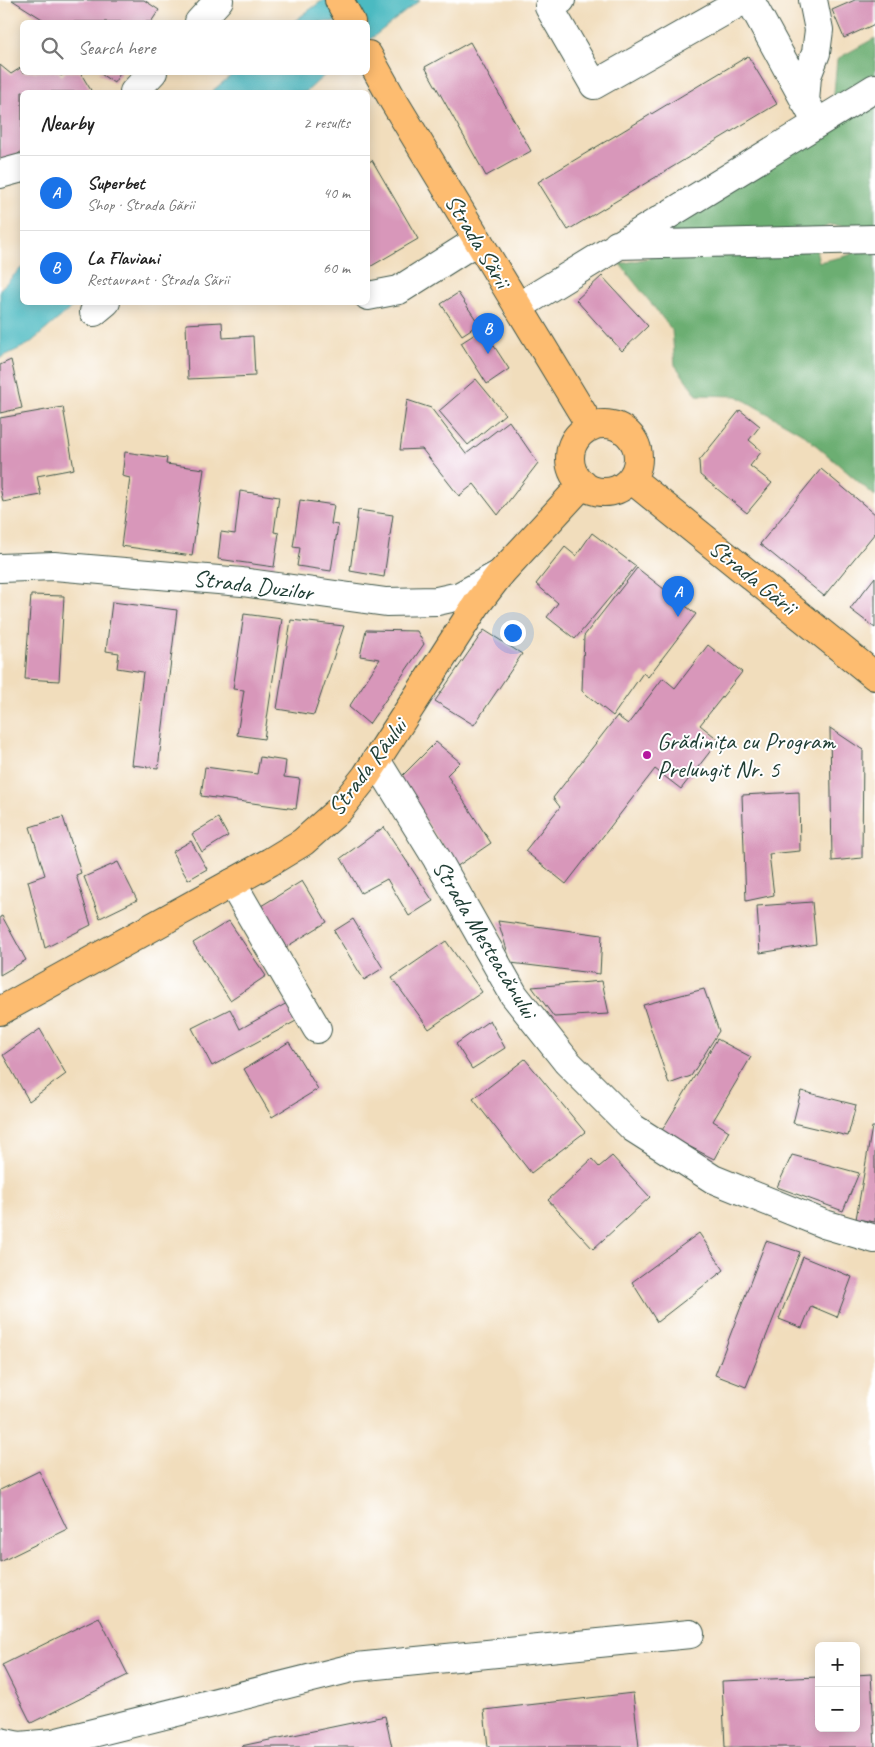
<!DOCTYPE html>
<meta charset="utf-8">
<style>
:root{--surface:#fff;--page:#f2f2f2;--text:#222;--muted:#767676;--line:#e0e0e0;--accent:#1a73e8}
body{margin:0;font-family:Caveat,sans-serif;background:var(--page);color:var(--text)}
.controls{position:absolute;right:15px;bottom:15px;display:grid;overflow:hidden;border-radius:8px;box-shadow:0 2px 12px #0003}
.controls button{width:45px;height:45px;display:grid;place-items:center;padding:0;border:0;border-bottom:1px solid var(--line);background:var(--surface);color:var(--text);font:25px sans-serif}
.you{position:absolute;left:512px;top:632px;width:18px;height:18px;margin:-12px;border:4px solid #fff;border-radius:50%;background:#1a73e8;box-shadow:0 0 0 8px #1a73e833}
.badge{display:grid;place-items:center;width:32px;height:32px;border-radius:50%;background:var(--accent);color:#fff;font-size:16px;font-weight:700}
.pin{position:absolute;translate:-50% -41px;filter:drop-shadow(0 1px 2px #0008)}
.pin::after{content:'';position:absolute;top:26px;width:18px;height:15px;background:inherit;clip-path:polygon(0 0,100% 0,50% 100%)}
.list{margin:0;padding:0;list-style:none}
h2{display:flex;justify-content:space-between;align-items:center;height:65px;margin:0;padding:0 20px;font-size:21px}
h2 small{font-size:16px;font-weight:400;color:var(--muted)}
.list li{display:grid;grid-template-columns:32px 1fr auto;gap:15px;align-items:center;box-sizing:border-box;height:75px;padding:0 20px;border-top:1px solid var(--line)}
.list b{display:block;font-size:19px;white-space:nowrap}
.list p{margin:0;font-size:16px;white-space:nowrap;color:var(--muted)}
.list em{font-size:16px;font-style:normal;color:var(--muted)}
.icon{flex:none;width:28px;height:28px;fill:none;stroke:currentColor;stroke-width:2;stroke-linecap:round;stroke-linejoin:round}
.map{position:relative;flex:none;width:875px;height:1747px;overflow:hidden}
.search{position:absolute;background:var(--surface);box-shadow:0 2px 12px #0003;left:20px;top:20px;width:350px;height:55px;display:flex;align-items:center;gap:12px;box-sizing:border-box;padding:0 18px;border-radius:8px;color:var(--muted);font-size:19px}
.panel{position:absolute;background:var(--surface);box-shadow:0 2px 12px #0003;left:20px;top:90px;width:350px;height:215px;border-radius:8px}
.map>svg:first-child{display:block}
.forest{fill:#6cae72;stroke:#467653}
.water{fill:#4bbac1;stroke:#357c7a}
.building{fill:#d897ba}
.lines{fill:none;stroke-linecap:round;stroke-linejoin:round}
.minor-casing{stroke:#3e5548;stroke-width:30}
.major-casing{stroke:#3e5548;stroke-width:30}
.minor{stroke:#fff;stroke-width:28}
.major{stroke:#fdbc70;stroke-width:28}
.poi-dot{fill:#b5179e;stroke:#fff;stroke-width:2}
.labels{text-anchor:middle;stroke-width:4;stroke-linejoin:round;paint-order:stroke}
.street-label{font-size:24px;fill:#1f3d34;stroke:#fff}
.poi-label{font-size:24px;fill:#1f3d34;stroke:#fff;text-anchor:start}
</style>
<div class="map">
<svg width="875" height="1747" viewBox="0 0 875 1747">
<rect width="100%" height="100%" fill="#fff"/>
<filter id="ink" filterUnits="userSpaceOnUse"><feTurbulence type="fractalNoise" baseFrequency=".02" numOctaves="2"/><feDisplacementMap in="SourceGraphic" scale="10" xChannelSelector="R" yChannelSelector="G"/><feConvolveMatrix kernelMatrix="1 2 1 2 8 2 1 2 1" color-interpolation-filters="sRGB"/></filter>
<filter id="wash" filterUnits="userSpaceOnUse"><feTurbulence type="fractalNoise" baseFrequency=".0096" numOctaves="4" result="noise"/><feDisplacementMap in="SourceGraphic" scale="20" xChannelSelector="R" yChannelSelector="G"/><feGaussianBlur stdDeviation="1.12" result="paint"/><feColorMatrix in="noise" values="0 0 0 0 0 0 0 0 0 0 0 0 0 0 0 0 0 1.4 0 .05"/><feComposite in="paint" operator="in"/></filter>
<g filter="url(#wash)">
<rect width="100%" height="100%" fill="#f1ddbc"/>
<path class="forest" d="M 875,38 L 875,228 L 830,225 L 812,233 L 819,262 L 846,256 L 875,245 L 875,496 L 803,434 L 737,396 L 697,395 L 675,365 L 672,330 L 620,264 L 649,258 L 657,225 L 833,104 L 837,59 Z"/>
<path class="water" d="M 323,0 L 420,0 L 368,41 L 368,22 L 293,22 Z
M 234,73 L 234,72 L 327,73 L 306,92 L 211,92 Z
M 22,267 L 22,302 L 77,303 L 29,344 L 0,358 L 0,289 Z"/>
<g id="blocks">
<path class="building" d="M 12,0 L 144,0 L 159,10 L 151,22 L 47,22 Z
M 855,0 L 875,0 L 875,24 L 844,38 L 832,10 Z
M 470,42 L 531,151 L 486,176 L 425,67 Z
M 748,56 L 777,104 L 568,230 L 538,182 Z
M 0,65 L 11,74 L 22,67 L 22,72 L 59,72 L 61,76 L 66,72 L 80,72 L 92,92 L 22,92 L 22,151 L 10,160 L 0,161 Z
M 98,72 L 121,72 L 114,83 Z
M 372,160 L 418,239 L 368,268 L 368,163 Z
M 602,276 L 648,326 L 622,351 L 576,300 Z
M 458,293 L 479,324 L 462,335 L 441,304 Z
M 222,322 L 223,338 L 253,336 L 255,376 L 188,379 L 186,324 Z
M 483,329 L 509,369 L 487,384 L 461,343 Z
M 11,360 L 22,408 L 0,413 L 0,365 Z
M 476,379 L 505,414 L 468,445 L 439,411 Z
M 407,400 L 431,408 L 466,454 L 509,421 L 538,463 L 498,515 L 474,484 L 459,496 L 422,449 L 400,450 Z
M 63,407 L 74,469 L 37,476 L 41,495 L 3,502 L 0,487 L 0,418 Z
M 740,410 L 760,426 L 749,440 L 762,451 L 750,466 L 772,483 L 747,513 L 700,475 L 699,461 Z
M 125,452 L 167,458 L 166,464 L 204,469 L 192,556 L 121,546 L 130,478 L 122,476 Z
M 821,469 L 875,514 L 875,533 L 824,596 L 760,544 Z
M 240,491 L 279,497 L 274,532 L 279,533 L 274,567 L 218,559 L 221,532 L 235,534 Z
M 300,500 L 334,505 L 331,524 L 338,525 L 331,571 L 297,566 L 300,548 L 293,547 Z
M 358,510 L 393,515 L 384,577 L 350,571 Z
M 592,533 L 636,566 L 575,639 L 547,617 L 558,603 L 536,584 L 565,547 L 576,556 Z
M 637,568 L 696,614 L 648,677 L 643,673 L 613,716 L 582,691 L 584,636 Z
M 875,577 L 875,628 L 850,609 Z
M 31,595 L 64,596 L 59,681 L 25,679 Z
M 112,602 L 177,610 L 158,768 L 132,765 L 143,672 L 117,668 L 119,653 L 106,651 Z
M 244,614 L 282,619 L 264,739 L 237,735 L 244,690 L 233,689 Z
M 291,620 L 344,626 L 314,715 L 277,709 Z
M 366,630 L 417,631 L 424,644 L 369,724 L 349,707 L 380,659 L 360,656 Z
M 484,630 L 522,654 L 474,725 L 435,701 Z
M 708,645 L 742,672 L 700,725 L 719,740 L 681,789 L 655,769 L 566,884 L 525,851 L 560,807 L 553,798 L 617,716 L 628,724 L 663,678 L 675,688 Z
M 830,728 L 863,750 L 862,858 L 832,861 Z
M 436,742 L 460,762 L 447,775 L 491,843 L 456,867 L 399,779 Z
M 260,757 L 286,761 L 284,777 L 300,779 L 296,809 L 201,796 L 205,767 L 257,774 Z
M 799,792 L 800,851 L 769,854 L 774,895 L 746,901 L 742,795 Z
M 63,817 L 81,873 L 76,875 L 91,925 L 45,948 L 28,881 L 45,875 L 30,827 Z
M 218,818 L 228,836 L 202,852 L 192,834 Z
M 384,827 L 433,901 L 409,916 L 387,879 L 361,893 L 341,858 Z
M 191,841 L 207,869 L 188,880 L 172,852 Z
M 118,862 L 137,900 L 100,918 L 84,877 Z
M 302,881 L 327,922 L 286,947 L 261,906 Z
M 812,902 L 816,944 L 760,953 L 757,906 Z
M 2,916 L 26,960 L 0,975 L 0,917 Z
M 353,919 L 383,968 L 364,980 L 334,931 Z
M 229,921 L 266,976 L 230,1000 L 193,943 Z
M 498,921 L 602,935 L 600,974 L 511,963 Z
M 446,941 L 482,992 L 429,1029 L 392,978 Z
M 602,981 L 609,1014 L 554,1017 L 532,987 Z
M 704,989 L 719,1031 L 691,1076 L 669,1084 L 643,1005 Z
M 289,1002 L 298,1020 L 212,1066 L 192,1028 L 230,1009 L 240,1029 Z
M 490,1020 L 505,1048 L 472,1069 L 456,1044 Z
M 40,1029 L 66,1074 L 29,1101 L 3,1055 Z
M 717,1039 L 751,1057 L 713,1121 L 729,1131 L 714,1159 L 661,1132 Z
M 289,1042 L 318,1089 L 272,1117 L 244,1069 Z
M 525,1059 L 585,1132 L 531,1173 L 473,1099 Z
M 801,1091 L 856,1105 L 848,1136 L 793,1123 Z
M 872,1127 L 875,1127 L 875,1222 L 856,1219 Z
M 792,1155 L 859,1173 L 843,1211 L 777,1187 Z
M 612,1156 L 650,1197 L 593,1249 L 548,1200 L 592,1159 L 599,1167 Z
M 699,1233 L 724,1270 L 657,1322 L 632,1282 Z
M 766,1241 L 800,1252 L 746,1387 L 715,1375 Z
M 803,1257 L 852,1277 L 837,1317 L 811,1306 L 802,1328 L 779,1319 Z
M 39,1471 L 67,1529 L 0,1562 L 0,1490 Z
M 99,1617 L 128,1675 L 31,1723 L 2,1665 Z
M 871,1674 L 875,1747 L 725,1747 L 722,1681 L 819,1677 L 819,1728 L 856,1728 L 856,1675 Z
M 633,1693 L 639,1747 L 488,1747 L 484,1710 Z
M 385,1716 L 392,1747 L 241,1747 L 241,1746 Z"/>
</g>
</g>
<g filter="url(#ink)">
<use href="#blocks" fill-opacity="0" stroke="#3e5548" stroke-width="1"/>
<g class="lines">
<g class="minor-casing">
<path id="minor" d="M 561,0 L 549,7 L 594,85 L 744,0
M 750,0 L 817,123
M 199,22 L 219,0
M 134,92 L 153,72
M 805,102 L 807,76 L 816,53 L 819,30 L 813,0
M 0,174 L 22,168
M 617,245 L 875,239
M 368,296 L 399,290 L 478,240
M 518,307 L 875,88
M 94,312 L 106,302
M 0,568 L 54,566 L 242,582 L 386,602 L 437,601 L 460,596 L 500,574
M 376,760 L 437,859 L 514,995 L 567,1062 L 633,1128 L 713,1179 L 824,1224 L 875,1239
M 232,883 L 317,1029
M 0,1742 L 19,1746 L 53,1743 L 356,1667 L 690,1634"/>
</g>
<g class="major-casing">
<path id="major" d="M 339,0 L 351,22
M 368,55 L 393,100 L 591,427
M570 458a34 34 0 1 1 68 0a34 34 0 1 1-68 0Z
M 631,479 L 875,676
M 0,1011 L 270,862 L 303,842 L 339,810 L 366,776 L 477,604 L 500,574 L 583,484"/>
</g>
<use href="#minor" class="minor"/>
<use href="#major" class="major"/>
</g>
</g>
<circle class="poi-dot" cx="647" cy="755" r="5"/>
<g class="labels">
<g class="street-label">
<text transform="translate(478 241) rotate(59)" y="8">Strada Sării</text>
<text transform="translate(753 577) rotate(39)" y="8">Strada Gării</text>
<text transform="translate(253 585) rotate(7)" y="8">Strada Duzilor</text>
<text transform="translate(367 767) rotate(-53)" y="8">Strada Râului</text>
<text transform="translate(485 939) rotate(59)" y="8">Strada Mesteacănului</text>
</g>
<g class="poi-label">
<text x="657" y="749">Grădinița cu Program<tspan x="657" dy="28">Prelungit Nr. 5</tspan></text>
</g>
</g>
</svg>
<div class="controls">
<button>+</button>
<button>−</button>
</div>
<div class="you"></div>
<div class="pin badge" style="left:678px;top:617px">A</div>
<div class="pin badge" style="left:488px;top:354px">B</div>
<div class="search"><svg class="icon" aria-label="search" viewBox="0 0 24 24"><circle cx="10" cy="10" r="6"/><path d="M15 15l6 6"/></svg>Search here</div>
<section class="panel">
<h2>Nearby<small>2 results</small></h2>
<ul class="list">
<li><span class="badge">A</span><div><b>Superbet</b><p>Shop · Strada Gării</p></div><em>40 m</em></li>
<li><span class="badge">B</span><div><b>La Flaviani</b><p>Restaurant · Strada Sării</p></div><em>60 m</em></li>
</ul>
</section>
</div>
